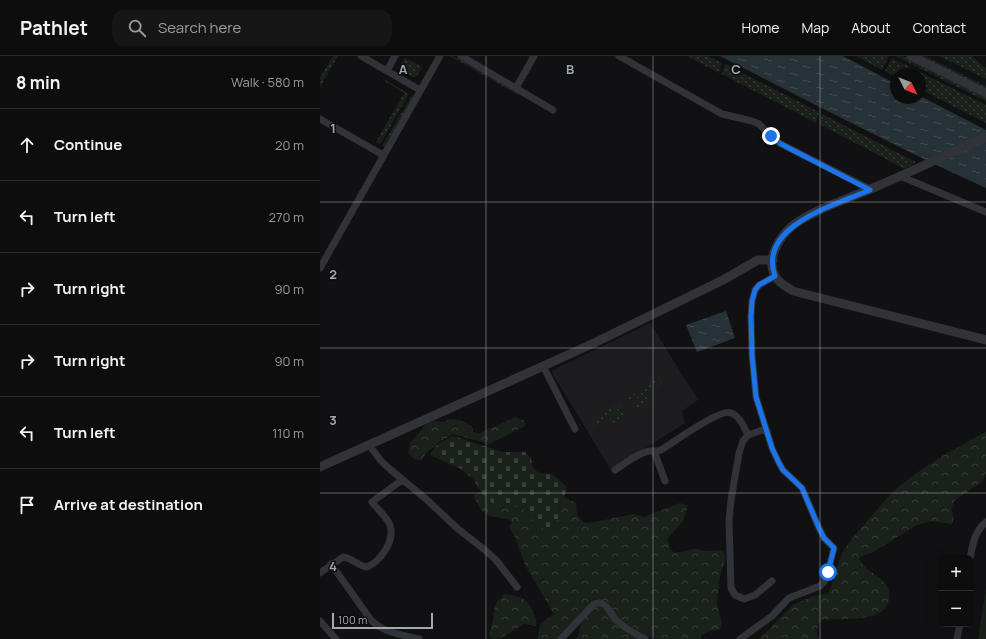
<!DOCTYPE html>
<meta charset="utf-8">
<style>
:root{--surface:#0d0d0e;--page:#161617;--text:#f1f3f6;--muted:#9a9c9e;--line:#2d2d2e}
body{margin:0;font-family:Manrope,sans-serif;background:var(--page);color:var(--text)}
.controls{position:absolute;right:12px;bottom:12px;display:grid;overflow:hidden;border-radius:8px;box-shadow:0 4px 16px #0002}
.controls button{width:36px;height:36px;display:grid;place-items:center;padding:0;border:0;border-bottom:1px solid var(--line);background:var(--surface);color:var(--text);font:20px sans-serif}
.compass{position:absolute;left:570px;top:12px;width:36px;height:36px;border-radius:50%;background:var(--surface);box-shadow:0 4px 16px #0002;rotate:132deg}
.scale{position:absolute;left:12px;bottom:10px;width:101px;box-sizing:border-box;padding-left:4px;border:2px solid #a1a9b5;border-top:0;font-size:11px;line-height:14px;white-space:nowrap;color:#a1a9b5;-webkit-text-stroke:3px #0c0c0e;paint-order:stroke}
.stop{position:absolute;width:12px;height:12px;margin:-9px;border:3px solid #1a73e8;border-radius:50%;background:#fff}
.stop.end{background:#1a73e8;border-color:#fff;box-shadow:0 1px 4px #0008}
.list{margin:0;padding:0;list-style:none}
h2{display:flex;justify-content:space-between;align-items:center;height:52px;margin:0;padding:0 16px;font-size:17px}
h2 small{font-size:13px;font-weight:400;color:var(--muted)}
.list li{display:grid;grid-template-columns:26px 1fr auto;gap:12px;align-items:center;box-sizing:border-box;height:72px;padding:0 16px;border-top:1px solid var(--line)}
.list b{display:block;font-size:15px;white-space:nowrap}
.list em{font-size:13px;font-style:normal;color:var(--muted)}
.icon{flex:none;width:22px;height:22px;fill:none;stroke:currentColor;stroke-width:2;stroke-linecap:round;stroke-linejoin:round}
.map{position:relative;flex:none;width:666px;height:583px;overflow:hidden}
header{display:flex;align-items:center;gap:24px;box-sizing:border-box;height:56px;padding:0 20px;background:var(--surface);border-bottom:1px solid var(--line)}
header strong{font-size:19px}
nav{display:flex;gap:22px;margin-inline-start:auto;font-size:14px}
.search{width:280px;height:36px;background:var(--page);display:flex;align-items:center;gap:10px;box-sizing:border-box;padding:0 14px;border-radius:12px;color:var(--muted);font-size:15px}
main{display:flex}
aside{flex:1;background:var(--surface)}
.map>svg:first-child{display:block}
.built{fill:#1d1d20}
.green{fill:url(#green-dots)}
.forest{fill:url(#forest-crowns)}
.cemetery{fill:url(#cemetery-stones)}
.pitch{fill:#19211a}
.water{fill:url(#water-ripples)}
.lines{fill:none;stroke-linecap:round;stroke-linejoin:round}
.minor{stroke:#323338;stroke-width:7}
.tertiary{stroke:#323338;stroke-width:9}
.route{stroke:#1a73e8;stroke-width:5}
.grid{fill:none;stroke:#a1a9b5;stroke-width:1;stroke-opacity:0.55}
.grid-label{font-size:13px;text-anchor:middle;font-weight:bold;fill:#a1a9b5;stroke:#0c0c0e;stroke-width:3;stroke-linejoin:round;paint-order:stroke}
</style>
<header>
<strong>Pathlet</strong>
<div class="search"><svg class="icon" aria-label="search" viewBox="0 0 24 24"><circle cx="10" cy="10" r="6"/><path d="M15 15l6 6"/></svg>Search here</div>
<nav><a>Home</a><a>Map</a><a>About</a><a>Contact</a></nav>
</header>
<main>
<aside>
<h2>8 min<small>Walk · 580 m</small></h2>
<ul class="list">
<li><svg class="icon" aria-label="ahead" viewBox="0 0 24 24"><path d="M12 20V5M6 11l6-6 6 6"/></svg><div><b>Continue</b></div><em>20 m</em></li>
<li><svg class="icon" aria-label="left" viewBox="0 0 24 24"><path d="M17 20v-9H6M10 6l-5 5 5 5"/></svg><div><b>Turn left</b></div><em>270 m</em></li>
<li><svg class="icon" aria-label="right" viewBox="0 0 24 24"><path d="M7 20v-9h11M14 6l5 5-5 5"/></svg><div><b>Turn right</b></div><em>90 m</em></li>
<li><svg class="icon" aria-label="right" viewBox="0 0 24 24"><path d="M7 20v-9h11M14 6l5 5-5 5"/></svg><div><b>Turn right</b></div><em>90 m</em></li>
<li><svg class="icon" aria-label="left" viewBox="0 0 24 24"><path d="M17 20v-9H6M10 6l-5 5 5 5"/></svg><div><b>Turn left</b></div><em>110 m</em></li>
<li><svg class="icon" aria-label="arrive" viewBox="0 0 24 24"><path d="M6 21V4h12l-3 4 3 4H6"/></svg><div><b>Arrive at destination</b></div></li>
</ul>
</aside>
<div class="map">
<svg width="666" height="583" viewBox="0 0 666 583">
<defs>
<pattern id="green-dots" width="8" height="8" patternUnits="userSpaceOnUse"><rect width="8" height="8" fill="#19211a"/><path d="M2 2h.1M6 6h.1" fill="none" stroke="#373e39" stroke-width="1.8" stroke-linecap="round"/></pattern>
<pattern id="forest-crowns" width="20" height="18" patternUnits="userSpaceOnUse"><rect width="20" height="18" fill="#19211a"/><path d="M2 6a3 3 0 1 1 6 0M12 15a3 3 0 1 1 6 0" fill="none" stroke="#373e39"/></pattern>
<pattern id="cemetery-stones" width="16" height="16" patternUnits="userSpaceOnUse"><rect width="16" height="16" fill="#19211a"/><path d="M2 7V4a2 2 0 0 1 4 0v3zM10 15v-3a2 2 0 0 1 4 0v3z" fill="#373e39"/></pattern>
<pattern id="water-ripples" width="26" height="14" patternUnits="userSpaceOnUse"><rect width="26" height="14" fill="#273138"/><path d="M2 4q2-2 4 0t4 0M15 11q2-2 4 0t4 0" fill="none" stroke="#434c53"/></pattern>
</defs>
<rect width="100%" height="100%" fill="#111113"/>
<path class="built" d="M 330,267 L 378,344 L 362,355 L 365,367 L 291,414 L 231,315 Z"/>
<path class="green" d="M 13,0 L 18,0 L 0,31 L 0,22 Z
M 130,0 L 133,0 L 196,36 L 198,39 Z
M 367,0 L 389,0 L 402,7 L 399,17 Z
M 536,0 L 569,0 L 562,14 Z
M 575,0 L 583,0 L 666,41 L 666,45 Z
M 601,0 L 605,0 L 666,30 L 666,32 Z
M 619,0 L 652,0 L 664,11 L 666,11 L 666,23 Z
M 85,2 L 102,11 L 96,21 L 93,21 L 80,13 L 79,11 Z
M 572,2 L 666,49 L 666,67 L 600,33 L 600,18 L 576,18 L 576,21 L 565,15 Z
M 405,8 L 499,56 L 496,67 L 402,18 Z
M 64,23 L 89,38 L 60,88 L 56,86 L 84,37 L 63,24 Z
M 92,39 L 93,41 L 64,91 L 62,90 Z
M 502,58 L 596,106 L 585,113 L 499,68 Z
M 339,322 L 342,327 L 313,345 L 311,343 L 309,344 L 308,342 Z
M 327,338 L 330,344 L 318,352 L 314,347 Z
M 301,346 L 303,348 L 301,350 L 302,352 L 274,370 L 271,366 Z
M 303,354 L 306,359 L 292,368 L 289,363 Z"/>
<path class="forest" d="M 195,361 L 205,365 L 205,370 L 169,388 L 133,378 C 118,386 111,391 101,404 L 94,403 L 88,397 L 90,387 L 107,367 L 115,365 L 123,366 L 131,363 L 140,364 L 152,370 L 153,376 L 159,378 L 167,373 L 175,371 Z
M 666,376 L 666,416 L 663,425 L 635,444 L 631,453 L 634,461 L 632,468 L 612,465 L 597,469 L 553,496 L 539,501 C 542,513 556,517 564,526 C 569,531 570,537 569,543 C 566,569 519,561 501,564 C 497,571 495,576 499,583 L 439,583 L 473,549 L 491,541 L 508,537 C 516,523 516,507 524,494 C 530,484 539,475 547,465 C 555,457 561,448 569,440 C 594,415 635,392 666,376 Z
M 161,435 C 172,451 171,444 187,448 C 194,449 200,452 206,454 L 210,461 L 229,477 L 239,461 L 240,448 L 244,441 L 256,447 L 257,459 L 264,467 L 269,467 L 314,458 L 324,461 L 360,447 L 368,450 L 363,465 L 348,482 C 350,505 361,494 375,493 C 379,493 383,495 387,495 C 393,495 397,494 403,495 L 405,499 L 405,505 L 400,520 L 397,547 L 402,568 L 400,573 C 393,575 387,575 381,580 L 381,583 L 339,583 L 330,581 L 306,568 L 298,562 L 281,544 L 276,543 L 238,583 L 218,583 L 220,568 L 234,558 L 205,509 L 195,481 L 189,471 L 192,465 C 169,457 165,467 154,439 Z
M 184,538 C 198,541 206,540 212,554 C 215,560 217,563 216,570 L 204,568 L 181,582 L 173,583 L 169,580 L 173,564 L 175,549 Z
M 280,549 L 285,552 L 319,583 L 256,583 C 261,576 258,574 261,568 C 264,560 272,552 280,549 Z"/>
<path class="cemetery" d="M 133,380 L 183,396 L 205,396 L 211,402 L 212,410 L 216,415 L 222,417 L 232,418 L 247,431 L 244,441 L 240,448 L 239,461 L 229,477 L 210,461 L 206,454 L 185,447 L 173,447 L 166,443 L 153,423 L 141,413 L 110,399 C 115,388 123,385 133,380 Z"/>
<path class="pitch" d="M 666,532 L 666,583 L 658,583 Z"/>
<path class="water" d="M 400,0 L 523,0 L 576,28 L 576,42 L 600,42 L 600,40 L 666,74 L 666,132 C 576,91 488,45 400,0 Z
M 406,255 L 415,282 L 377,296 L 366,269 Z"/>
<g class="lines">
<path class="minor" d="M 41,0 L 100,34
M 141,0 L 233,54
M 299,0 L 402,58 L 432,65 L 439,68 L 455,84 L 461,88 L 550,133
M 67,15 L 75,0
M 196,32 L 214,0
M 0,63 L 63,99
M 580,120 L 666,156
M 0,212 L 120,0
M 223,310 L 255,373
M 446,373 L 428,379 L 423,385 L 419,397 L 411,444 L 409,465 L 411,532 L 415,539 L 424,543 L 435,539 L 452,525
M 49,389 L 61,405 L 71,414 L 106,443 L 138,473 L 165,494 L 176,504 L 197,531
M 334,395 L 345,425
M 295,414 C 305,408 317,397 329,395 C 333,394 337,396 341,394 C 352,387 401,352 411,357 C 420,360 424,371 428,379
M 650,502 C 653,488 654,476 666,466
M 11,508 L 51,564 C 64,577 82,579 99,583
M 0,517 L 23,501 C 32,502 38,510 47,511 C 61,505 75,485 70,469 C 67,461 57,453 52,446 L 82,424
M 0,565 L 16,583
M 241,583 L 272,550 C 275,548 277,546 281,547 C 288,549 291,558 295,563 C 303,572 315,577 325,583
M 420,583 L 452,560 L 469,542 L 500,530 L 504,526 L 508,516 L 514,492 L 504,482 L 499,472 L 482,432 L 463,414 L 459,407 L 452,392 L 436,341 L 432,299 L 431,260 L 432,245 L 435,234 L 439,229 L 455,220
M 637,583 L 640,568"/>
<path class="tertiary" d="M 591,0 L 666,37
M 666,81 C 628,98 591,116 553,132 C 528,143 492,154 471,171 C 459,182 446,203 455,220 C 458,227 467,231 473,235 L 666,284
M 0,411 L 272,288 L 403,224 L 438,204 L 453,204"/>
</g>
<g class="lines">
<path class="route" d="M 451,80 L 461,88 L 550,134 C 517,148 437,170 455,220 L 439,229 L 435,234 L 432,245 L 431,260 L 432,299 L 436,341 L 452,392 L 459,407 L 463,414 L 482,432 L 499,472 L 504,482 L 514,492 L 508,516"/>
</g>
<path class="grid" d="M 166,0 L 166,583M 333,0 L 333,583M 500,0 L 500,583M 0,146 L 666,146M 0,292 L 666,292M 0,437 L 666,437"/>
<g class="grid-label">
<text x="83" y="18">A</text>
<text x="250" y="18">B</text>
<text x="416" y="18">C</text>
<text x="13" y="77">1</text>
<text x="13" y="223">2</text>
<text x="13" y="369">3</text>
<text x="13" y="515">4</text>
</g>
</svg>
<div class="controls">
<button>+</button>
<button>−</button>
</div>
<svg class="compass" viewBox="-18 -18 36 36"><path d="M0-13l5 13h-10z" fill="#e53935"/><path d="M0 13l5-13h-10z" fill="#9a9c9e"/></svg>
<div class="scale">100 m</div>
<div class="stop" style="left:508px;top:516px"></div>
<div class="stop end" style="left:451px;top:80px"></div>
</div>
</main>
